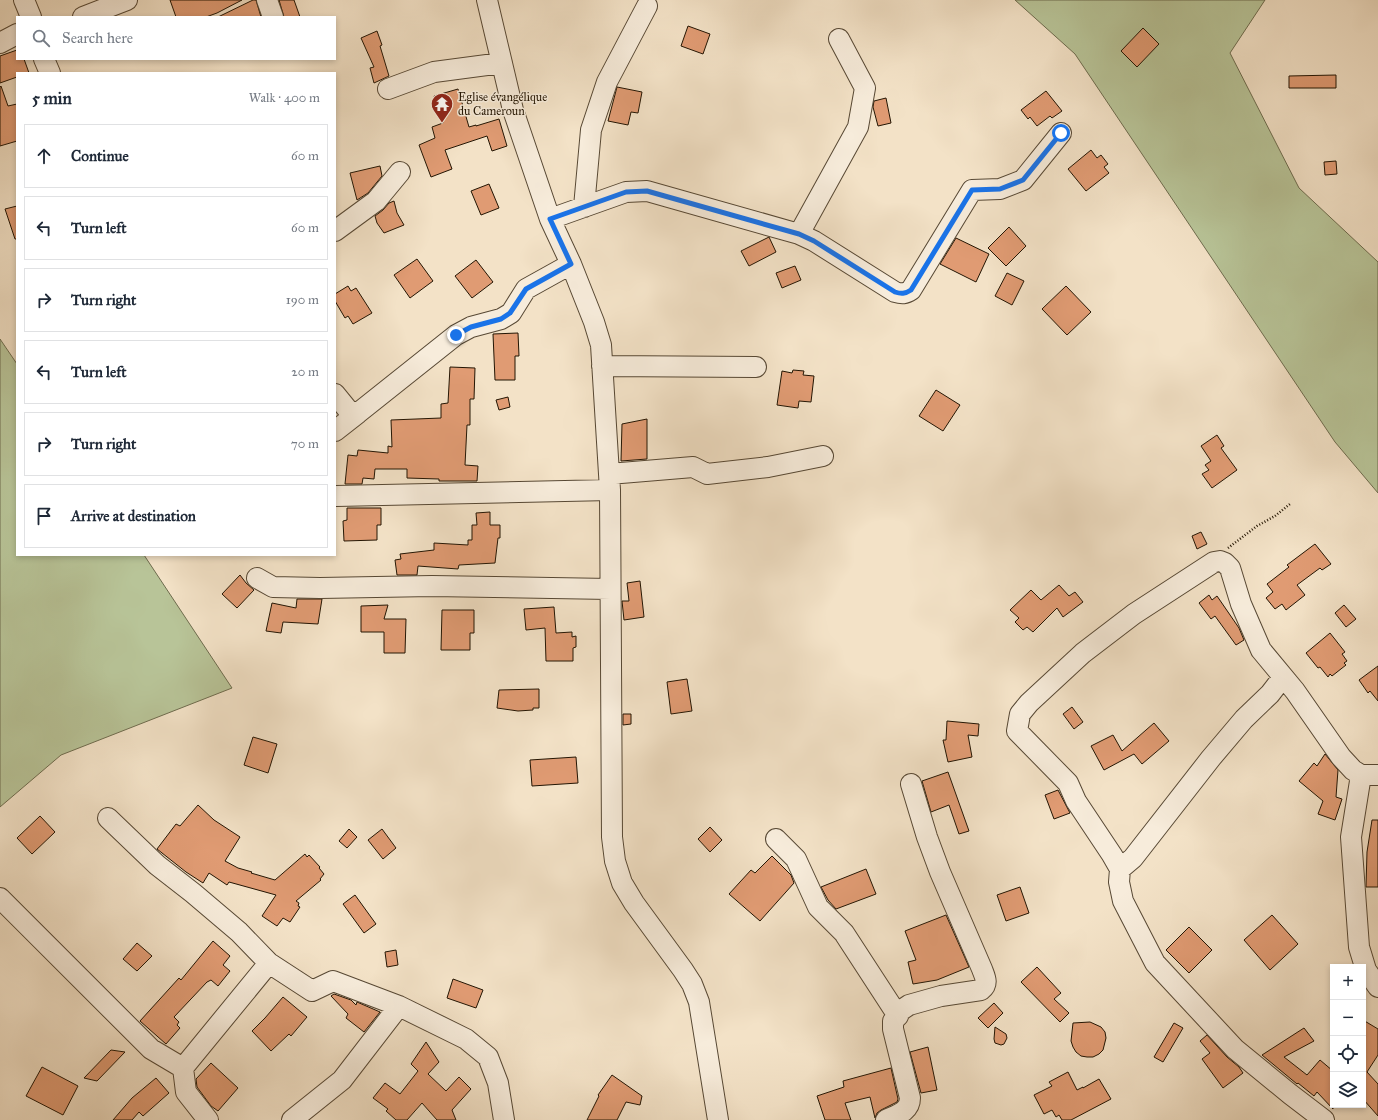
<!DOCTYPE html>
<meta charset="utf-8">
<style>
:root{--surface:#fff;--page:#f6f6f7;--text:#1f2937;--muted:#747a83;--line:#e0e1e3}
body{margin:0;font-family:"IM FELL Great Primer",serif;background:var(--page);color:var(--text)}
.controls{position:absolute;right:12px;bottom:12px;display:grid;overflow:hidden;border-radius:0px;box-shadow:0 2px 6px #0003}
.controls button{width:36px;height:36px;display:grid;place-items:center;padding:0;border:0;border-bottom:1px solid var(--line);background:var(--surface);color:var(--text);font:20px sans-serif}
.stop{position:absolute;width:12px;height:12px;margin:-9px;border:3px solid #1a73e8;border-radius:50%;background:#fff}
.stop.end{background:#1a73e8;border-color:#fff;box-shadow:0 1px 4px #0008}
.list{margin:0;padding:0;list-style:none}
h2{display:flex;justify-content:space-between;align-items:center;height:52px;margin:0;padding:0 16px;font-size:17px}
h2 small{font-size:13px;font-weight:400;color:var(--muted)}
.list li{display:grid;grid-template-columns:26px 1fr auto;gap:12px;align-items:center;box-sizing:border-box;height:64px;margin:0 8px 8px;padding:0 8px;border:1px solid var(--line);border-radius:0px}
.list b{display:block;font-size:15px;white-space:nowrap}
.list em{font-size:13px;font-style:normal;color:var(--muted)}
.icon{flex:none;width:22px;height:22px;fill:none;stroke:currentColor;stroke-width:2;stroke-linecap:round;stroke-linejoin:round}
.map{position:relative;flex:none;width:1378px;height:1120px;overflow:hidden}
.search{position:absolute;background:var(--surface);box-shadow:0 2px 6px #0003;left:16px;top:16px;width:320px;height:44px;display:flex;align-items:center;gap:10px;box-sizing:border-box;padding:0 14px;border-radius:0px;color:var(--muted);font-size:15px}
.panel{position:absolute;background:var(--surface);box-shadow:0 2px 6px #0003;left:16px;top:72px;width:320px;height:484px;border-radius:0px}
.map>svg:first-child{display:block}
.green{fill:#b8c498;stroke:#6e6c4e}
.building{fill:#e09b73;stroke:#231503}
.lines{fill:none;stroke-linecap:round;stroke-linejoin:round}
.minor-casing{stroke:#574834;stroke-width:22}
.path{stroke:#231503;stroke-width:2.5;stroke-dasharray:1 2;stroke-linecap:butt}
.minor{stroke:#f7ecdb;stroke-width:20}
.route{stroke:#1a73e8;stroke-width:5}
.labels{text-anchor:middle;stroke-width:3;stroke-linejoin:round;paint-order:stroke}
.poi-label{font-size:12px;fill:#231503;stroke:#f7ecdb;text-anchor:start}
</style>
<div class="map">
<svg width="1378" height="1120" viewBox="0 0 1378 1120">
<rect width="100%" height="100%" fill="#f3e2c7"/>
<filter id="stains"><feTurbulence type="fractalNoise" baseFrequency=".005" numOctaves="4"/><feColorMatrix values="0 0 0 0 .2 0 0 0 0 .09 0 0 0 0 .02 0 0 0 .5 -.17"/></filter>
<radialGradient id="worn" r=".72"><stop offset=".6" stop-color="#630" stop-opacity="0"/><stop offset="1" stop-color="#630" stop-opacity=".3"/></radialGradient>
<path class="green" d="M 1015,0 L 1265,0 L 1230,53 L 1299,188 L 1378,262 L 1378,493 L 1335,442 L 1075,54 Z
M 0,339 L 17,364 L 17,555 L 144,555 L 232,688 L 61,755 L 0,807 Z"/>
<path class="building" d="M 170,0 L 242,0 L 217,13 L 206,17 L 176,17 Z
M 253,0 L 256,0 L 261,17 L 218,17 Z
M 279,0 L 294,0 L 300,17 L 284,17 Z
M 688,26 L 710,34 L 703,54 L 681,46 Z
M 1143,28 L 1159,44 L 1137,67 L 1121,51 Z
M 377,31 L 382,45 L 380,46 L 389,76 L 374,83 L 370,68 L 374,67 L 361,38 Z
M 17,50 L 17,59 L 24,59 L 29,73 L 17,73 L 17,77 L 0,83 L 0,56 Z
M 1336,75 L 1336,88 L 1289,88 L 1289,76 Z
M 1,86 L 8,106 L 17,104 L 17,141 L 0,146 L 0,87 Z
M 617,87 L 642,92 L 638,113 L 631,112 L 628,125 L 608,121 Z
M 458,89 L 469,127 L 476,125 L 476,126 L 499,119 L 507,146 L 492,151 L 487,136 L 445,150 L 452,169 L 431,177 L 419,145 L 435,138 L 432,127 L 443,123 L 434,96 Z
M 1046,91 L 1062,111 L 1052,118 L 1050,116 L 1037,126 L 1030,117 L 1028,119 L 1021,110 Z
M 886,98 L 891,123 L 878,126 L 873,107 L 874,101 Z
M 1091,150 L 1097,158 L 1101,155 L 1108,164 L 1104,167 L 1109,173 L 1086,191 L 1068,169 Z
M 1336,161 L 1337,174 L 1325,175 L 1324,162 Z
M 380,166 L 382,176 L 368,193 L 357,200 L 350,173 Z
M 489,184 L 499,208 L 481,215 L 471,191 Z
M 394,201 L 397,213 L 404,225 L 384,233 L 377,223 L 375,216 L 383,210 L 389,203 Z
M 17,206 L 17,239 L 15,239 L 5,209 Z
M 1009,227 L 1026,246 L 1006,266 L 988,248 Z
M 769,237 L 776,252 L 749,266 L 741,251 Z
M 956,238 L 989,254 L 976,282 L 940,264 Z
M 417,259 L 433,281 L 410,298 L 394,275 Z
M 476,260 L 493,282 L 472,298 L 455,276 Z
M 795,266 L 801,280 L 782,288 L 776,273 Z
M 1007,273 L 1024,281 L 1012,305 L 995,296 Z
M 348,286 L 351,291 L 356,288 L 372,313 L 353,324 L 348,316 L 345,318 L 335,301 L 335,294 Z
M 1066,286 L 1091,312 L 1067,335 L 1042,309 Z
M 518,333 L 519,356 L 515,356 L 515,380 L 495,380 L 493,334 Z
M 450,367 L 475,368 L 474,399 L 470,399 L 470,425 L 467,425 L 465,465 L 478,466 L 477,481 L 439,481 L 439,479 L 407,478 L 407,469 L 375,469 L 374,479 L 363,478 L 362,484 L 345,484 L 348,455 L 357,456 L 358,450 L 388,453 L 388,446 L 392,447 L 391,420 L 441,418 L 441,404 L 448,403 Z
M 793,370 L 804,371 L 803,375 L 814,376 L 811,402 L 799,401 L 798,408 L 777,405 L 782,371 L 792,373 Z
M 936,390 L 960,405 L 943,431 L 919,416 Z
M 508,397 L 510,407 L 499,410 L 496,400 Z
M 647,419 L 647,459 L 621,461 L 622,424 Z
M 1217,435 L 1224,446 L 1221,448 L 1237,470 L 1212,488 L 1202,474 L 1209,470 L 1205,465 L 1211,461 L 1201,446 Z
M 347,508 L 381,508 L 381,525 L 377,525 L 377,540 L 344,541 L 343,521 L 347,520 Z
M 490,512 L 490,525 L 500,525 L 500,538 L 498,538 L 495,563 L 459,565 L 458,569 L 418,566 L 417,575 L 397,575 L 395,560 L 401,559 L 400,554 L 434,550 L 434,543 L 468,545 L 468,540 L 472,540 L 472,525 L 477,525 L 476,513 Z
M 1201,532 L 1207,544 L 1197,549 L 1192,536 Z
M 1315,544 L 1331,564 L 1322,570 L 1320,568 L 1297,585 L 1305,595 L 1286,610 L 1282,604 L 1275,609 L 1266,598 L 1273,592 L 1267,584 L 1289,567 L 1287,565 Z
M 240,575 L 246,583 L 254,590 L 237,608 L 222,594 Z
M 640,581 L 644,617 L 624,620 L 622,601 L 629,601 L 627,583 Z
M 1059,585 L 1069,596 L 1075,592 L 1083,602 L 1063,617 L 1057,608 L 1033,632 L 1027,627 L 1023,630 L 1015,622 L 1019,618 L 1010,610 L 1031,590 L 1041,600 Z
M 1209,595 L 1212,600 L 1217,596 L 1239,628 L 1244,640 L 1236,645 L 1215,616 L 1211,619 L 1199,603 Z
M 297,599 L 322,599 L 318,624 L 283,622 L 281,633 L 266,631 L 272,603 L 296,608 Z
M 388,605 L 384,619 L 406,619 L 405,653 L 384,653 L 384,632 L 361,632 L 361,606 Z
M 1344,605 L 1356,619 L 1346,627 L 1335,613 Z
M 554,607 L 556,633 L 572,632 L 572,637 L 576,636 L 576,647 L 573,648 L 573,661 L 546,661 L 545,628 L 526,630 L 524,609 Z
M 442,610 L 474,610 L 474,633 L 470,633 L 470,650 L 441,650 Z
M 1330,633 L 1345,652 L 1342,654 L 1347,661 L 1344,663 L 1346,665 L 1332,676 L 1330,674 L 1328,677 L 1320,667 L 1318,668 L 1306,653 Z
M 1378,666 L 1378,701 L 1370,691 L 1368,693 L 1359,680 Z
M 687,679 L 692,711 L 671,714 L 667,682 Z
M 539,689 L 539,708 L 533,708 L 533,710 L 518,711 L 497,708 L 499,690 Z
M 1072,707 L 1083,722 L 1074,729 L 1063,714 Z
M 623,714 L 631,714 L 631,724 L 623,725 Z
M 947,721 L 979,724 L 978,736 L 968,735 L 972,757 L 948,762 L 943,740 L 946,740 Z
M 1154,723 L 1169,741 L 1142,764 L 1134,754 L 1104,770 L 1091,746 L 1113,735 L 1122,751 Z
M 253,737 L 277,744 L 268,773 L 244,765 Z
M 1325,754 L 1338,770 L 1336,797 L 1342,799 L 1335,820 L 1318,814 L 1323,801 L 1299,781 L 1314,763 L 1317,766 Z
M 576,757 L 578,783 L 532,786 L 530,760 Z
M 948,772 L 969,831 L 959,834 L 949,805 L 931,812 L 922,781 Z
M 1058,790 L 1070,813 L 1054,819 L 1045,795 Z
M 198,805 L 214,820 L 240,837 L 225,861 L 238,868 L 252,872 L 251,873 L 275,880 L 305,854 L 307,857 L 309,855 L 320,867 L 319,868 L 324,874 L 320,879 L 321,880 L 296,901 L 299,903 L 298,906 L 300,907 L 290,922 L 283,918 L 277,926 L 262,916 L 276,895 L 229,882 L 227,885 L 209,873 L 203,883 L 186,872 L 157,849 L 176,824 L 180,826 Z
M 40,816 L 55,832 L 32,854 L 17,838 Z
M 1372,820 L 1378,820 L 1378,887 L 1366,887 L 1367,852 Z
M 710,827 L 722,840 L 710,852 L 698,839 Z
M 349,829 L 357,837 L 347,848 L 339,841 Z
M 382,829 L 396,848 L 383,859 L 368,840 Z
M 772,856 L 791,875 L 794,883 L 760,921 L 729,894 L 751,870 L 755,873 Z
M 866,869 L 876,894 L 836,909 L 828,900 L 821,887 Z
M 1020,887 L 1029,913 L 1006,921 L 997,895 Z
M 355,895 L 376,924 L 364,933 L 343,904 Z
M 946,915 L 969,967 L 937,980 L 913,984 L 908,962 L 916,960 L 905,931 Z
M 1272,915 L 1298,944 L 1270,970 L 1244,940 Z
M 1189,927 L 1212,950 L 1189,973 L 1166,950 Z
M 213,941 L 230,956 L 223,965 L 230,971 L 218,986 L 211,980 L 207,982 L 174,1017 L 179,1022 L 177,1025 L 180,1028 L 166,1044 L 140,1021 L 179,978 L 181,980 Z
M 137,943 L 152,956 L 137,971 L 123,959 Z
M 396,950 L 398,965 L 387,967 L 385,952 Z
M 1037,967 L 1061,993 L 1054,999 L 1069,1013 L 1060,1022 L 1021,982 Z
M 453,979 L 483,990 L 476,1008 L 447,998 Z
M 334,994 L 351,1000 L 356,1005 L 357,1002 L 380,1012 L 364,1032 L 346,1018 L 348,1014 L 331,996 Z
M 283,997 L 307,1017 L 291,1036 L 289,1034 L 271,1051 L 252,1031 L 265,1018 Z
M 994,1003 L 1003,1013 L 988,1028 L 978,1018 Z
M 1363,1020 L 1378,1029 L 1378,1055 L 1367,1072 L 1378,1084 L 1378,1116 L 1363,1099 Z
M 1090,1022 L 1101,1027 L 1105,1032 L 1106,1038 L 1103,1050 L 1099,1054 L 1093,1057 L 1087,1057 L 1081,1056 L 1076,1052 L 1073,1047 L 1071,1041 L 1073,1023 Z
M 1174,1023 L 1183,1028 L 1163,1062 L 1154,1057 Z
M 995,1027 L 1006,1034 L 1007,1038 L 1004,1044 L 1001,1045 L 995,1043 L 994,1039 Z
M 1304,1028 L 1314,1041 L 1284,1057 L 1307,1075 L 1320,1060 L 1333,1071 L 1333,1109 L 1317,1092 L 1314,1096 L 1298,1083 L 1297,1084 L 1262,1055 Z
M 1207,1035 L 1227,1057 L 1239,1067 L 1243,1073 L 1223,1088 L 1202,1059 L 1210,1053 L 1200,1041 Z
M 426,1042 L 439,1062 L 428,1074 L 446,1091 L 459,1077 L 471,1089 L 452,1110 L 456,1120 L 437,1120 L 422,1103 L 407,1120 L 396,1120 L 386,1111 L 388,1109 L 373,1098 L 385,1083 L 400,1094 L 418,1071 L 411,1064 Z
M 928,1047 L 937,1090 L 921,1093 L 910,1052 Z
M 111,1050 L 125,1052 L 97,1081 L 84,1078 Z
M 211,1063 L 238,1088 L 218,1111 L 211,1106 L 197,1087 L 196,1079 Z
M 42,1067 L 78,1086 L 63,1115 L 26,1096 Z
M 891,1068 L 898,1099 L 897,1102 L 881,1110 L 877,1113 L 875,1118 L 870,1097 L 845,1103 L 851,1120 L 825,1120 L 817,1096 L 844,1087 L 843,1081 Z
M 1068,1072 L 1077,1090 L 1083,1087 L 1083,1088 L 1099,1079 L 1111,1099 L 1071,1120 L 1062,1120 L 1059,1115 L 1056,1117 L 1052,1110 L 1044,1114 L 1034,1095 L 1052,1086 L 1049,1082 Z
M 612,1075 L 642,1096 L 640,1105 L 626,1102 L 617,1120 L 587,1120 L 599,1096 L 598,1095 Z
M 156,1078 L 169,1093 L 143,1116 L 139,1112 L 132,1120 L 113,1120 L 132,1098 Z"/>
<g class="lines">
<g class="minor-casing">
<path id="minor" d="M 24,0 L 31,17
M 267,0 L 273,17
M 487,0 L 513,110 L 550,219 L 571,264 L 594,322 L 601,345 L 610,490 L 612,837 L 615,861 L 622,883 L 634,903 L 683,970 L 692,984 L 699,1002 L 718,1120
M 83,17 L 127,0
M 0,43 L 17,34
M 44,59 L 50,73
M 388,89 L 434,72 L 502,63
M 584,207 L 591,130 L 607,82 L 647,6
M 550,219 L 626,192 L 647,191 L 799,234 L 814,241 L 895,292 C 902,294 905,294 911,290 L 972,190 L 1000,189 L 1023,180 L 1061,133
M 335,231 L 376,201 L 400,172
M 799,234 L 858,127 L 865,88 L 839,39
M 602,366 L 756,367
M 335,394 L 348,410 L 358,413 L 456,335 L 471,327 L 501,319 L 511,313 L 526,289 L 571,264
M 335,431 L 358,413
M 609,474 L 693,467 L 707,474 L 768,467 L 823,456
M 336,496 L 610,490
M 257,578 L 273,587 L 320,588 L 432,586 L 610,589
M 1361,775 L 1378,775
M 108,818 L 157,865 L 193,893 L 239,932 L 269,963 L 312,991 L 333,981 L 399,1006 L 466,1039 L 488,1057 L 498,1083 L 504,1120
M 776,839 L 796,859 L 818,907 L 844,933 L 898,1016
M 1120,869 L 1133,858 L 1211,758 L 1244,719 L 1270,694 L 1283,677
M 0,898 L 151,1049 L 183,1068
M 208,1120 L 186,1092 L 183,1068 L 269,963
M 292,1120 L 342,1080 L 399,1006
M 886,1120 C 896,1115 910,1112 910,1098 L 893,1029 L 893,1021 L 898,1016 L 900,1011 L 909,1005 L 941,996 L 981,990 C 989,984 985,977 982,969 L 940,872 L 927,837 L 911,784
M 1324,1120 L 1290,1094 L 1235,1049 L 1155,963 L 1123,901 L 1119,882 L 1120,869 L 1112,855 L 1076,801 L 1068,783 L 1017,731 L 1020,714 L 1029,703 L 1083,653 L 1134,614 L 1214,562 L 1220,561 L 1225,563 L 1230,568 L 1241,604 L 1261,650 L 1295,691 L 1341,757 L 1353,770 L 1361,775 L 1351,837 L 1359,947 L 1366,970 L 1378,987"/>
</g>
<path class="path" d="M 1228,548 L 1257,526 L 1275,516 L 1290,504"/>
<use href="#minor" class="minor"/>
</g>
<g class="lines">
<path class="route" d="M 456,335 L 471,327 L 501,319 L 510,313 L 526,289 L 571,264 L 550,219 L 626,192 L 647,191 L 799,234 L 814,241 L 895,292 C 901,294 905,294 911,290 L 972,190 L 1000,189 L 1023,180 L 1061,133"/>
</g>
<defs>
<g id="temple-pin" transform="scale(1.15)"><path d="M0 17L-7.5 6A9.5 9.5 0 1 1 7.5 6Z" fill="#8f2418" stroke="#f7ecdb"/><path d="M0-6L5-2H3V0L6.5 2.5H4V6H1.5V3h-3V6H-4V2.5H-6.5L-3 0V-2H-5Z" fill="#fff"/></g>
</defs>
<g fill-rule="evenodd">
<use href="#temple-pin" x="442" y="104"/>
</g>
<g class="labels">
<g class="poi-label">
<text x="458" y="101">Eglise évangélique<tspan x="458" dy="14">du Cameroun</tspan></text>
</g>
</g>
<rect width="100%" height="100%" filter="url(#stains)"/>
<rect width="100%" height="100%" fill="url(#worn)"/>
</svg>
<div class="controls">
<button>+</button>
<button>−</button>
<button><svg class="icon" aria-label="locate" viewBox="0 0 24 24"><circle cx="12" cy="12" r="6"/><path d="M12 2v4M12 18v4M2 12h4M18 12h4"/></svg></button>
<button><svg class="icon" aria-label="layers" viewBox="0 0 24 24"><path d="M12 4l9 5-9 5-9-5zM3 14l9 5 9-5"/></svg></button>
</div>
<div class="stop" style="left:1061px;top:133px"></div>
<div class="stop end" style="left:456px;top:335px"></div>
<div class="search"><svg class="icon" aria-label="search" viewBox="0 0 24 24"><circle cx="10" cy="10" r="6"/><path d="M15 15l6 6"/></svg>Search here</div>
<section class="panel">
<h2>5 min<small>Walk · 400 m</small></h2>
<ul class="list">
<li><svg class="icon" aria-label="ahead" viewBox="0 0 24 24"><path d="M12 20V5M6 11l6-6 6 6"/></svg><div><b>Continue</b></div><em>60 m</em></li>
<li><svg class="icon" aria-label="left" viewBox="0 0 24 24"><path d="M17 20v-9H6M10 6l-5 5 5 5"/></svg><div><b>Turn left</b></div><em>60 m</em></li>
<li><svg class="icon" aria-label="right" viewBox="0 0 24 24"><path d="M7 20v-9h11M14 6l5 5-5 5"/></svg><div><b>Turn right</b></div><em>190 m</em></li>
<li><svg class="icon" aria-label="left" viewBox="0 0 24 24"><path d="M17 20v-9H6M10 6l-5 5 5 5"/></svg><div><b>Turn left</b></div><em>20 m</em></li>
<li><svg class="icon" aria-label="right" viewBox="0 0 24 24"><path d="M7 20v-9h11M14 6l5 5-5 5"/></svg><div><b>Turn right</b></div><em>70 m</em></li>
<li><svg class="icon" aria-label="arrive" viewBox="0 0 24 24"><path d="M6 21V4h12l-3 4 3 4H6"/></svg><div><b>Arrive at destination</b></div></li>
</ul>
</section>
</div>
